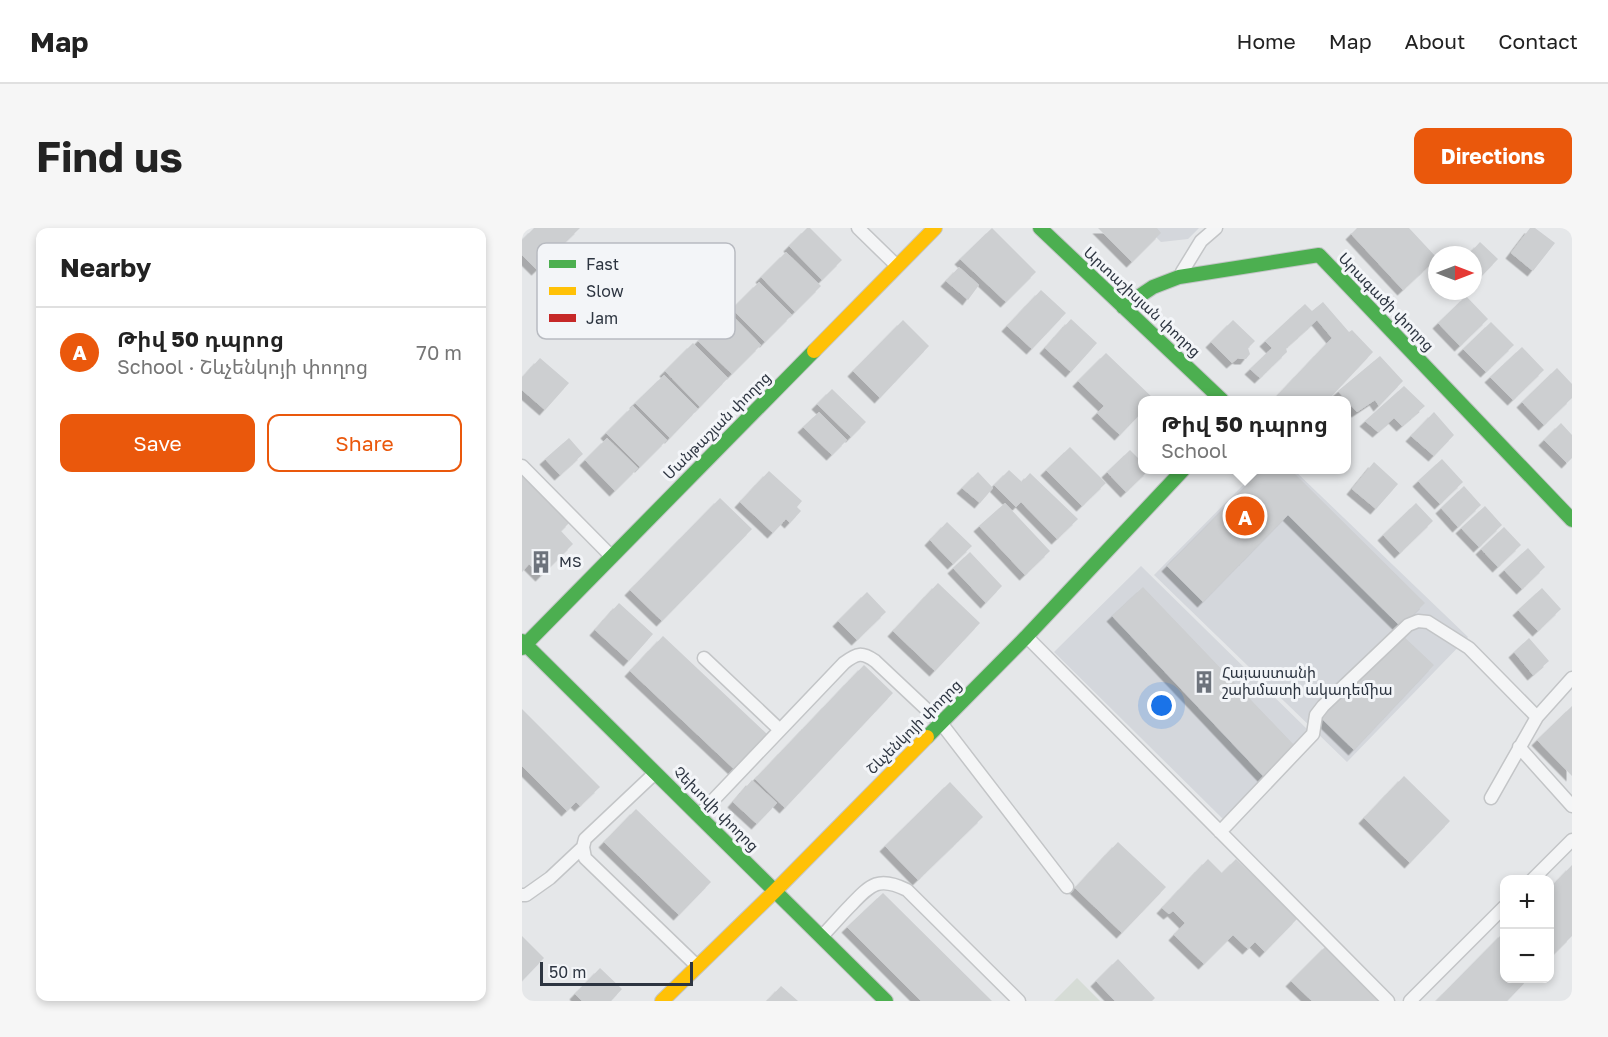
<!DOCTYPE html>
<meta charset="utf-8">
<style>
:root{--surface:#fff;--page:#f6f6f6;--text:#222;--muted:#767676;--line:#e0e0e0;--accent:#ea580c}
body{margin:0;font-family:"Golos Text","Noto Sans Armenian",sans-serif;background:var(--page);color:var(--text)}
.controls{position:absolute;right:18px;bottom:18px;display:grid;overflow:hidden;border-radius:12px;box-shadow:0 3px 9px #0003}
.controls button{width:54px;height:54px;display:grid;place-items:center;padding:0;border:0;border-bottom:2px solid var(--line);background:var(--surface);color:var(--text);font:30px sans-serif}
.compass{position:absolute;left:906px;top:18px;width:54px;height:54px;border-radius:50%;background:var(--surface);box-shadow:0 3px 9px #0003;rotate:90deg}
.scale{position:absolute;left:18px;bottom:15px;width:153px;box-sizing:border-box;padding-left:6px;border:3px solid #2d3541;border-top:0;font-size:16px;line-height:21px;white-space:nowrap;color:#2d3541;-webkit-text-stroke:4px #f3f5f8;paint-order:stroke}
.you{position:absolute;left:640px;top:478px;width:21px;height:21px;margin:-15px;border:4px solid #fff;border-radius:50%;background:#1a73e8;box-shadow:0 0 0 9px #1a73e833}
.badge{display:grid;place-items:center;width:39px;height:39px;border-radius:50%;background:var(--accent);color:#fff;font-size:20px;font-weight:700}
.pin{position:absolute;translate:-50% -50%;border:3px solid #fff;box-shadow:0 2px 6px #0006}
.popup{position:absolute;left:616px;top:168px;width:213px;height:78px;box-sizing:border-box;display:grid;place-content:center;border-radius:12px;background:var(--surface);filter:drop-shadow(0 2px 4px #0005);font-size:20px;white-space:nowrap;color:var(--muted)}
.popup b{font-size:22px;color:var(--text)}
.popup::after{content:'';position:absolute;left:50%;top:100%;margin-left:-12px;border:12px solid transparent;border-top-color:var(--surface)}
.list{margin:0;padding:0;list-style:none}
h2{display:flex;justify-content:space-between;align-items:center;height:78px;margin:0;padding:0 24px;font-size:26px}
h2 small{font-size:20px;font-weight:400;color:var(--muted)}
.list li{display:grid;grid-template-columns:39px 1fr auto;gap:18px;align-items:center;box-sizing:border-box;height:90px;padding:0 24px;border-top:2px solid var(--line)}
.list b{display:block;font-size:22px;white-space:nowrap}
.list p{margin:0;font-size:20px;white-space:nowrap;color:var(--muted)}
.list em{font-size:20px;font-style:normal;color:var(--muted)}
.actions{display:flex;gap:12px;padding:18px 24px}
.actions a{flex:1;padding:14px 0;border:2px solid var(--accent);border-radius:12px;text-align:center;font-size:21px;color:var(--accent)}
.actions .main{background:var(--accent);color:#fff}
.map{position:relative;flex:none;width:1050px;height:773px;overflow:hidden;border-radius:12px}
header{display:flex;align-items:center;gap:36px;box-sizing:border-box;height:84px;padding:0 30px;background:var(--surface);border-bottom:2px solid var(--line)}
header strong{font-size:28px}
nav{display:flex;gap:33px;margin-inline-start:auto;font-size:21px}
.intro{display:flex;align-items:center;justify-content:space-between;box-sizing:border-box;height:144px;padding:0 36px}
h1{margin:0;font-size:42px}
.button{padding:15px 27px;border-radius:12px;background:var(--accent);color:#fff;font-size:21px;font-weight:700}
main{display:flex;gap:36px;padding:0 36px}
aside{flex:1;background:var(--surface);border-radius:12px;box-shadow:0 3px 9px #0003}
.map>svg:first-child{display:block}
.built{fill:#d4d7dc}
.green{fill:#d6dcd6}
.building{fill:#cdcfd1;filter:url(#shadow)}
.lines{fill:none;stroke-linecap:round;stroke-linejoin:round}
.lane-casing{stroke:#c3c5c7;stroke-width:15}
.fast-casing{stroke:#c3c5c7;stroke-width:16}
.slow-casing{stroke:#c3c5c7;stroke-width:16}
.lane{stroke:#f4f5f6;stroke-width:12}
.fast{stroke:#4caf50;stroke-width:14}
.slow{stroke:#ffc107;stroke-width:14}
.labels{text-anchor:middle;stroke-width:6;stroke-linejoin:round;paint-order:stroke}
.street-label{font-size:15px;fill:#2d3541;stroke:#f3f5f8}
.poi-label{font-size:15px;fill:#2d3541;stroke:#f3f5f8;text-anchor:start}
.key{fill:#f3f5f8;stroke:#b8bbc1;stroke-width:1.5}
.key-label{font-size:16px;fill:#2d3541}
</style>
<header>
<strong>Map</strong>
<nav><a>Home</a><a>Map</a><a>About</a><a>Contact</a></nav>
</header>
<div class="intro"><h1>Find us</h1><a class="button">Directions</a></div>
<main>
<aside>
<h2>Nearby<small></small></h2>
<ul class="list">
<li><span class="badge">A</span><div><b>Թիվ 50 դպրոց</b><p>School · Շևչենկոյի փողոց</p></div><em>70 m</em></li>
</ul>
<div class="actions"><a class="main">Save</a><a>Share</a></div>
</aside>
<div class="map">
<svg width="1050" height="773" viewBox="0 0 1050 773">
<defs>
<filter id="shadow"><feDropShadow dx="-5.5" dy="5.5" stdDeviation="0" flood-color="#0004"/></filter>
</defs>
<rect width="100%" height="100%" fill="#e5e7e9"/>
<path class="built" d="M 625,0 L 677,0 L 666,11 L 639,14 Z
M 736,242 L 772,242 L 946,409 L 825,534 L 632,347 Z
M 619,338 L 789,505 L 703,593 L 532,424 Z"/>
<path class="green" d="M 555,750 L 578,773 L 532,773 Z"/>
<path class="building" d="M 12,0 L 58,0 L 15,42 L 0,27 L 0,12 Z
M 285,0 L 288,0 L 320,32 L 300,52 L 267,18 Z
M 470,0 L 514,44 L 484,74 L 438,31 Z
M 576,0 L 635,0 L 639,5 L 610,34 Z
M 835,0 L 887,0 L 915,30 L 881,62 L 829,6 Z
M 1008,0 L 1013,0 L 1033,15 L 1011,43 L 989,25 Z
M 958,14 L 976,31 L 951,57 L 951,27 L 946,27 Z
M 264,24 L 299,58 L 273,84 L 239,49 Z
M 437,39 L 457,57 L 446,72 L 424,53 Z
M 237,54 L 270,87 L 243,114 L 210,81 Z
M 519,62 L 544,85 L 510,121 L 485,98 Z
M 944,68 L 966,91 L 938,118 L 916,95 Z
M 801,74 L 827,104 L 830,102 L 851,124 L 806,172 L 751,172 L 810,110 L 795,92 L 764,120 L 765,124 L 738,150 L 728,141 L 750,120 L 743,113 L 783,76 L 790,83 Z
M 206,83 L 239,117 L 210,146 L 176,113 Z
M 549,91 L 575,115 L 549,144 L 523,120 Z
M 381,92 L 407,118 L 358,170 L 331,143 Z
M 711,92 L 733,113 L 726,120 L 728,126 L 724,131 L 718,131 L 716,130 L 710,135 L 689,114 Z
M 969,94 L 992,117 L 964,144 L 941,121 Z
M 171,115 L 206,150 L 178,179 L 143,143 Z
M 1000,119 L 1022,142 L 991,172 L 968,149 Z
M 584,125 L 633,172 L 621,172 L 621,183 L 598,207 L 575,185 L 582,178 L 556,153 Z
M 858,128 L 881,153 L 857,178 L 853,172 L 835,184 L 816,163 Z
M 18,130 L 47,155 L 23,182 L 0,162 L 0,150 Z
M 1035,140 L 1050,156 L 1050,170 L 1022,197 L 1000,174 Z
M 142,147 L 176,181 L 148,210 L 113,175 Z
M 882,158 L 903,178 L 880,198 L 872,190 L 856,204 L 843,193 Z
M 310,161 L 344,194 L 329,209 L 295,176 Z
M 111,178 L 145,212 L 118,239 L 84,205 Z
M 297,184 L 325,212 L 310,227 L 281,199 Z
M 912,184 L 932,207 L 912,228 L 889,208 Z
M 1039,195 L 1050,207 L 1050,230 L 1045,235 L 1022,212 Z
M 47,210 L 61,226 L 38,247 L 23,231 Z
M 85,210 L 116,240 L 93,263 L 63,232 Z
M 548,219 L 584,255 L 560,278 L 524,242 Z
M 608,222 L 621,235 L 621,242 L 627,242 L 604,264 L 585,244 Z
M 920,231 L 941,254 L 918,276 L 896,253 Z
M 852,234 L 876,256 L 854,281 L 830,261 Z
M 487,242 L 500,254 L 508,245 L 556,291 L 535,311 L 499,274 L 494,279 L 472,257 Z
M 740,242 L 769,242 L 903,375 L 879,399 L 766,287 L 681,374 L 645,338 Z
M 247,243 L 280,273 L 275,279 L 279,283 L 268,295 L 264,291 L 251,305 L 218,274 Z
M 456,244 L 471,260 L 458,275 L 440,260 Z
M 0,245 L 49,293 L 39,303 L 51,316 L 19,348 L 7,336 L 0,344 Z
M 942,258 L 959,277 L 936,299 L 919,280 Z
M 198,270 L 230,301 L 140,393 L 108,362 Z
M 483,275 L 528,323 L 503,347 L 457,298 Z
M 894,275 L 911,293 L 878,325 L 861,307 Z
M 963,278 L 980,297 L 957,319 L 939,300 Z
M 425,294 L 450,318 L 431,336 L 408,312 Z
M 982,299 L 999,317 L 976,339 L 959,321 Z
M 1006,320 L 1023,339 L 1000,361 L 982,342 Z
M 448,324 L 480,358 L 464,375 L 431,340 Z
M 416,355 L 458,395 L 413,443 L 371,403 Z
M 621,359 L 774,519 L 742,549 L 590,388 Z
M 1020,360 L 1039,381 L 1016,403 L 996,382 Z
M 345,364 L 364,384 L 335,412 L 316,393 Z
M 97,375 L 131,406 L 107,433 L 73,402 Z
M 879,406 L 912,437 L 832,522 L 799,490 Z
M 141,408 L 246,507 L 213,542 L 108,443 Z
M 1007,410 L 1027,433 L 1011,447 L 992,424 Z
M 342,437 L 371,465 L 263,580 L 233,551 Z
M 1050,478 L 1050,548 L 1015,512 Z
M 0,481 L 78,559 L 58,578 L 54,574 L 45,583 L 0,538 Z
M 882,548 L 928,593 L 888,635 L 842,590 Z
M 230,552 L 255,575 L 235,596 L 211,574 Z
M 428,554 L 461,589 L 396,652 L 363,618 Z
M 114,581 L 189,654 L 157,687 L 82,614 Z
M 596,614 L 644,659 L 600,705 L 553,660 Z
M 686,631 L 700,645 L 714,631 L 776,690 L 743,724 L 733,714 L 726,721 L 711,707 L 682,736 L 652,707 L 663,695 L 651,683 L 647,686 L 640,680 Z
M 1050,637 L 1050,708 L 1028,730 L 1028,660 Z
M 361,665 L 470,773 L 399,773 L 325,699 Z
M 982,704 L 982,750 L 1007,750 L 985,773 L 914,773 Z
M 0,708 L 22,730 L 0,753 Z
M 806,716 L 863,773 L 790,773 L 769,753 Z
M 596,731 L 633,770 L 630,773 L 593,773 L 574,753 Z
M 78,740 L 100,761 L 89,773 L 60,773 L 53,766 Z
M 259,758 L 276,773 L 245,773 Z"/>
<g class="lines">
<g class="lane-casing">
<path id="lane" d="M 336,0 L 374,37
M 660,44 L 679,13 L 694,0
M 0,238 L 90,329
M 505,409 L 866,773
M 182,430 L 258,502
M 997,519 L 1050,578
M 133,545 L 63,611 L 61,619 L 63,630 L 174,737
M 969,570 L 1015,489 L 1050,450
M 178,586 L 322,435 C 335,425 340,424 353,433 L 419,495 L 545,659
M 698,604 L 791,506 L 794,487 L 801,478 L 886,397 L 896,393 L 906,394 L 947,420 L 1015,489
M 1010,652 L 1050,612
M 0,667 L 4,667 L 28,650 L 61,619
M 300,708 C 310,698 319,687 329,677 C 349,656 357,648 385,662 L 497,773
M 888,773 L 982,679"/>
</g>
<g class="fast-casing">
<path id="fast" d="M 518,0 L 700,172
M 601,79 L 631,59 L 657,49 L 797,27 L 1050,292
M 0,413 L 364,773
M 0,420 L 292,123
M 405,509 L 504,409 L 661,242"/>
</g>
<g class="slow-casing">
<path id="slow" d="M 292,123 L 413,0
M 140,773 L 253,663 L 405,509"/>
</g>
<use href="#lane" class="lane"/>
<use href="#fast" class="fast"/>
<use href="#slow" class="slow"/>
</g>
<defs>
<g id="building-bare" transform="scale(1.8)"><path d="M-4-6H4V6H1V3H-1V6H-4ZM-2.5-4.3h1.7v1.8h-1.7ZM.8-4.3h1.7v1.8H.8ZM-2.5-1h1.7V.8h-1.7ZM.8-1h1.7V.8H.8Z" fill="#6d737c" stroke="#f3f5f8" stroke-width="2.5" paint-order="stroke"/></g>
</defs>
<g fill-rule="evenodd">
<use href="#building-bare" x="19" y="334"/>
<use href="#building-bare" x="682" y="454"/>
</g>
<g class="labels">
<g class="street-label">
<text transform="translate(620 74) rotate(43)" y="5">Արտաշիսյան փողոց</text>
<text transform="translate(864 74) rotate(46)" y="5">Արագածի փողոց</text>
<text transform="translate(195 198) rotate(-45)" y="5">Մանթաշյան փողոց</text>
<text transform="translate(392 499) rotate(-45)" y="5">Շևչենկոյի փողոց</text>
<text transform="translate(194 581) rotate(45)" y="5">Չեխովի փողոց</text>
</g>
<g class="poi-label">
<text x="37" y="339">MS</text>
<text x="700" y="450">Հայաստանի<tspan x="700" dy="17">շախմատի ակադեմիա</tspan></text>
</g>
</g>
<rect x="15" y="15" width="198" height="96" rx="9" class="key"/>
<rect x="27" y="32" width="27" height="8" fill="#4caf50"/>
<rect x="27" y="59" width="27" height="8" fill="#ffc107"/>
<rect x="27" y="86" width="27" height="8" fill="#c62828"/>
<g class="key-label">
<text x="64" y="42">Fast</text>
<text x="64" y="69">Slow</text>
<text x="64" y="96">Jam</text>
</g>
</svg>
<div class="controls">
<button>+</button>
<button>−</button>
</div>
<svg class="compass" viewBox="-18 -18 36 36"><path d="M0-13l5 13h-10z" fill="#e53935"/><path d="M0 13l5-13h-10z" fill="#767676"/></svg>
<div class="scale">50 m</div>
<div class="you"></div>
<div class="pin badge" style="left:723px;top:288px">A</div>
<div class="popup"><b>Թիվ 50 դպրոց</b>School</div>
</div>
</main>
